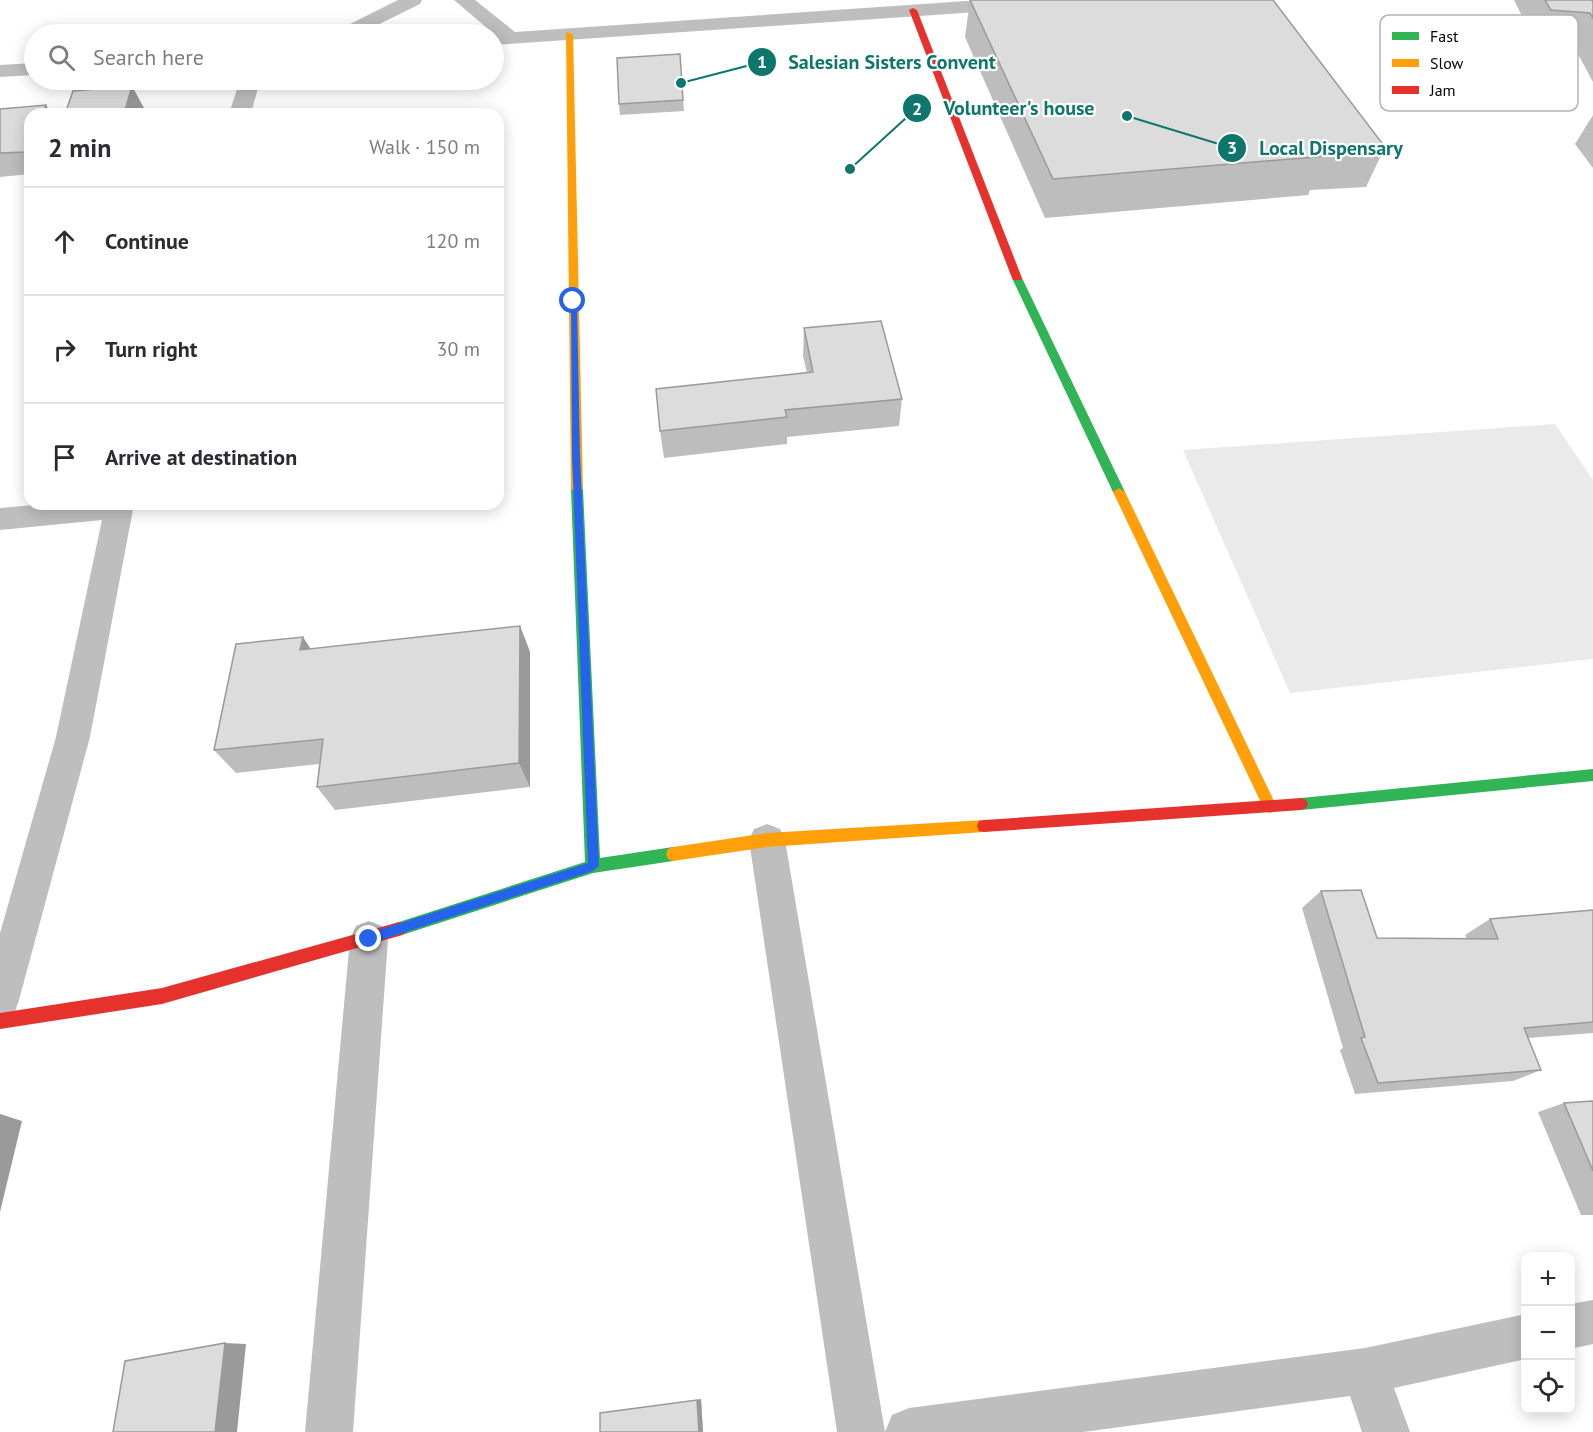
<!DOCTYPE html>
<meta charset="utf-8">
<style>
:root{--surface:#fff;--page:#f2f2f3;--text:#2b2b33;--muted:#7c7c81;--line:#e1e1e2}
body{margin:0;font-family:"PT Sans",sans-serif;background:var(--page);color:var(--text)}
.controls{position:absolute;right:18px;bottom:18px;display:grid;overflow:hidden;border-radius:12px;box-shadow:0 3px 15px #0003}
.controls button{width:54px;height:54px;display:grid;place-items:center;padding:0;border:0;border-bottom:2px solid var(--line);background:var(--surface);color:var(--text);font:30px sans-serif}
.stop{position:absolute;width:18px;height:18px;margin:-14px;border:4px solid #2563eb;border-radius:50%;background:#fff}
.stop.end{background:#2563eb;border-color:#fff;box-shadow:0 2px 6px #0008}
.list{margin:0;padding:0;list-style:none}
h2{display:flex;justify-content:space-between;align-items:center;height:78px;margin:0;padding:0 24px;font-size:26px}
h2 small{font-size:20px;font-weight:400;color:var(--muted)}
.list li{display:grid;grid-template-columns:39px 1fr auto;gap:18px;align-items:center;box-sizing:border-box;height:108px;padding:0 24px;border-top:2px solid var(--line)}
.list b{display:block;font-size:22px;white-space:nowrap}
.list em{font-size:20px;font-style:normal;color:var(--muted)}
.icon{flex:none;width:33px;height:33px;fill:none;stroke:currentColor;stroke-width:2;stroke-linecap:round;stroke-linejoin:round}
.map{position:relative;flex:none;width:1593px;height:1432px;overflow:hidden}
.search{position:absolute;background:var(--surface);box-shadow:0 3px 15px #0003;left:24px;top:24px;width:480px;height:66px;display:flex;align-items:center;gap:15px;box-sizing:border-box;padding:0 21px;border-radius:33px;color:var(--muted);font-size:22px}
.panel{position:absolute;background:var(--surface);box-shadow:0 3px 15px #0003;left:24px;top:108px;width:480px;height:402px;border-radius:18px}
.map>svg:first-child{display:block}
.green{fill:#eaeaea}
.lines{fill:none;stroke-linecap:round;stroke-linejoin:round}
.street{fill:#bebebe;fill-rule:evenodd}
.fast{fill:#30b455;fill-rule:evenodd}
.slow{fill:#ff9f0a;fill-rule:evenodd}
.jam{fill:#e5322d;fill-rule:evenodd}
.wall{fill:#bdbdbd}
.shaded-wall{fill:#9a9a9a}
.building{fill:#dcdcdc;stroke:#9a9a9a;stroke-width:1.5}
.route{fill:#2563eb}
.key{fill:#fff;stroke:#b2b2b2;stroke-width:1.5}
.key-label{font-size:16px;fill:#000}
.leader{fill:none;stroke:#0f766e;stroke-width:2}
.callout-dot{fill:#0f766e;stroke:#fff;stroke-width:2}
.mark-label{font-size:18px;text-anchor:middle;font-weight:bold;fill:#fff}
.callout-label{font-size:20px;text-anchor:middle;font-weight:bold;fill:#0f766e;stroke:#fff;stroke-width:4.5;stroke-linejoin:round;paint-order:stroke}
</style>
<div class="map">
<svg width="1593" height="1432" viewBox="0 0 1593 1432">
<rect width="100%" height="100%" fill="#fff"/>
<path class="green" d="M 1555,424 L 1593,480 L 1593,659 L 1290,693 L 1183,450 Z"/>
<g class="lines">
<path class="street" d="M 398,0 L 422,0 L 420,4 L 359,34 L 335,34 L 338,30 Z
M 454,0 L 475,0 L 515,32 L 981,0 L 1074,0 L 1065,6 L 494,45 L 494,34 L 488,34 L 493,33 Z
M 34,63 L 34,75 L 0,77 L 0,65 Z
M 240,80 L 260,80 L 251,114 L 229,114 Z
M 45,504 L 134,504 L 90,737 L 19,1000 L 14,1014 L 0,1019 L 0,933 L 56,737 L 102,520 L 0,530 L 0,508 Z
M 767,824 L 780,829 L 785,840 L 885,1432 L 837,1432 L 749,840 L 754,829 Z
M 369,921 L 382,926 L 388,939 L 353,1432 L 305,1432 L 350,939 L 356,926 Z
M 1593,1300 L 1593,1344 L 1570,1349 L 1570,1304 Z
M 1526,1314 L 1526,1359 L 1394,1388 L 1410,1432 L 1362,1432 L 1350,1396 L 1083,1432 L 885,1432 L 892,1415 L 909,1408 L 1365,1348 Z"/>
<path class="fast" d="M 1017,275 L 1022,278 L 1125,492 L 1123,495 L 1115,495 L 1113,492 L 1012,278 Z
M 577,485 L 583,489 L 600,858 L 673,847 L 678,849 L 680,854 L 678,859 L 673,861 L 593,873 L 399,936 L 394,934 L 391,929 L 394,924 L 399,922 L 585,862 L 571,489 Z
M 1593,769 L 1593,781 L 1301,810 L 1296,808 L 1294,804 L 1296,800 L 1301,798 Z"/>
<path class="slow" d="M 566,32 L 573,34 L 583,489 L 577,493 L 571,489 Z
M 1119,488 L 1125,492 L 1275,803 L 1277,807 L 1275,811 L 1270,813 L 1265,811 L 1113,492 Z
M 984,820 L 989,821 L 991,826 L 989,831 L 984,832 L 767,847 L 673,861 L 668,859 L 666,854 L 668,849 L 673,847 L 767,833 Z"/>
<path class="jam" d="M 913,8 L 917,10 L 1022,278 L 1021,280 L 1013,280 L 1012,278 L 909,10 Z
M 1301,798 L 1306,800 L 1308,804 L 1306,808 L 1301,810 L 984,832 L 979,831 L 977,826 L 979,821 L 984,820 Z
M 399,922 L 404,924 L 407,929 L 404,934 L 399,936 L 162,1004 L 0,1029 L 0,1013 L 162,988 Z"/>
</g>
<path class="wall" d="M 970,0 L 1273,0 L 1385,147 L 1366,187 L 1310,190 L 1308,195 L 1045,218 L 965,37 Z
M 1514,0 L 1592,0 L 1593,2 L 1593,82 L 1572,43 L 1534,40 Z
M 680,54 L 684,111 L 620,115 L 619,104 Z
M 46,105 L 51,114 L 30,114 L 30,174 L 0,177 L 0,109 Z
M 1593,115 L 1593,168 L 1575,144 Z
M 804,328 L 902,399 L 899,426 L 787,437 L 787,444 L 664,458 L 660,431 L 807,373 L 803,356 Z
M 520,626 L 530,652 L 530,787 L 335,810 L 317,787 L 319,764 L 236,773 L 214,750 L 310,649 Z
M 1321,891 L 1377,938 L 1467,939 L 1465,935 L 1490,919 L 1593,910 L 1593,1033 L 1528,1038 L 1541,1070 L 1513,1081 L 1355,1094 L 1340,1050 L 1343,1048 L 1302,908 Z
M 1593,1101 L 1593,1215 L 1581,1215 L 1538,1112 L 1564,1103 Z
M 701,1399 L 703,1432 L 600,1413 L 608,1412 Z"/>
<path class="shaded-wall" d="M 132,86 L 144,108 L 142,114 L 124,114 Z
M 46,105 L 51,114 L 42,114 Z
M 30,140 L 30,160 L 25,152 Z
M 520,626 L 530,652 L 530,787 L 519,763 Z
M 303,637 L 320,663 L 300,650 Z
M 0,1114 L 22,1121 L 0,1212 Z
M 225,1343 L 246,1344 L 237,1432 L 215,1432 Z
M 701,1399 L 703,1432 L 699,1432 L 697,1400 Z"/>
<path class="building" d="M 970,0 L 1273,0 L 1385,147 L 1322,151 L 1326,156 L 1053,179 Z
M 1545,0 L 1592,0 L 1593,2 L 1593,18 L 1590,13 L 1551,10 Z
M 680,54 L 683,100 L 619,104 L 617,58 Z
M 132,86 L 124,114 L 65,114 L 73,91 Z
M 46,105 L 42,114 L 30,114 L 30,140 L 25,152 L 0,153 L 0,109 Z
M 881,321 L 902,399 L 785,410 L 787,417 L 660,431 L 656,389 L 813,372 L 804,328 Z
M 520,626 L 519,763 L 317,787 L 323,739 L 214,750 L 236,644 L 303,637 L 300,650 Z
M 1361,890 L 1377,938 L 1498,939 L 1490,919 L 1593,910 L 1593,1022 L 1524,1028 L 1541,1070 L 1378,1083 L 1361,1038 L 1365,1037 L 1321,891 Z
M 1593,1101 L 1593,1171 L 1564,1103 Z
M 225,1343 L 215,1432 L 113,1432 L 125,1361 Z
M 697,1400 L 699,1432 L 600,1432 L 600,1413 Z"/>
<path class="route" d="M 571,300 L 577,301 L 580,455 L 599,866 L 593,871 L 369,944 L 364,939 L 369,933 L 588,863 L 572,455 Z"/>
<rect x="1380" y="15" width="198" height="96" rx="9" class="key"/>
<rect x="1392" y="32" width="27" height="8" fill="#30b455"/>
<rect x="1392" y="59" width="27" height="8" fill="#ff9f0a"/>
<rect x="1392" y="86" width="27" height="8" fill="#e5322d"/>
<g class="key-label">
<text x="1430" y="42">Fast</text>
<text x="1430" y="69">Slow</text>
<text x="1430" y="96">Jam</text>
</g>
<path class="leader" d="M681 83L762 62M850 169L917 108M1127 116L1232 148"/>
<g class="callout-dot">
<circle cx="681" cy="83" r="6"/>
<circle cx="850" cy="169" r="6"/>
<circle cx="1127" cy="116" r="6"/>
<circle cx="762" cy="62" r="15"/>
<circle cx="917" cy="108" r="15"/>
<circle cx="1232" cy="148" r="15"/>
</g>
<g class="mark-label">
<text x="762" y="68">1</text>
<text x="917" y="115">2</text>
<text x="1232" y="154">3</text>
</g>
<g class="callout-label">
<text x="892" y="69">Salesian Sisters Convent</text>
<text x="1019" y="115">Volunteer's house</text>
<text x="1331" y="155">Local Dispensary</text>
</g>
</svg>
<div class="controls">
<button>+</button>
<button>−</button>
<button><svg class="icon" aria-label="locate" viewBox="0 0 24 24"><circle cx="12" cy="12" r="6"/><path d="M12 2v4M12 18v4M2 12h4M18 12h4"/></svg></button>
</div>
<div class="stop" style="left:573px;top:301px"></div>
<div class="stop end" style="left:369px;top:939px"></div>
<div class="search"><svg class="icon" aria-label="search" viewBox="0 0 24 24"><circle cx="10" cy="10" r="6"/><path d="M15 15l6 6"/></svg>Search here</div>
<section class="panel">
<h2>2 min<small>Walk · 150 m</small></h2>
<ul class="list">
<li><svg class="icon" aria-label="ahead" viewBox="0 0 24 24"><path d="M12 20V5M6 11l6-6 6 6"/></svg><div><b>Continue</b></div><em>120 m</em></li>
<li><svg class="icon" aria-label="right" viewBox="0 0 24 24"><path d="M7 20v-9h11M14 6l5 5-5 5"/></svg><div><b>Turn right</b></div><em>30 m</em></li>
<li><svg class="icon" aria-label="arrive" viewBox="0 0 24 24"><path d="M6 21V4h12l-3 4 3 4H6"/></svg><div><b>Arrive at destination</b></div></li>
</ul>
</section>
</div>
